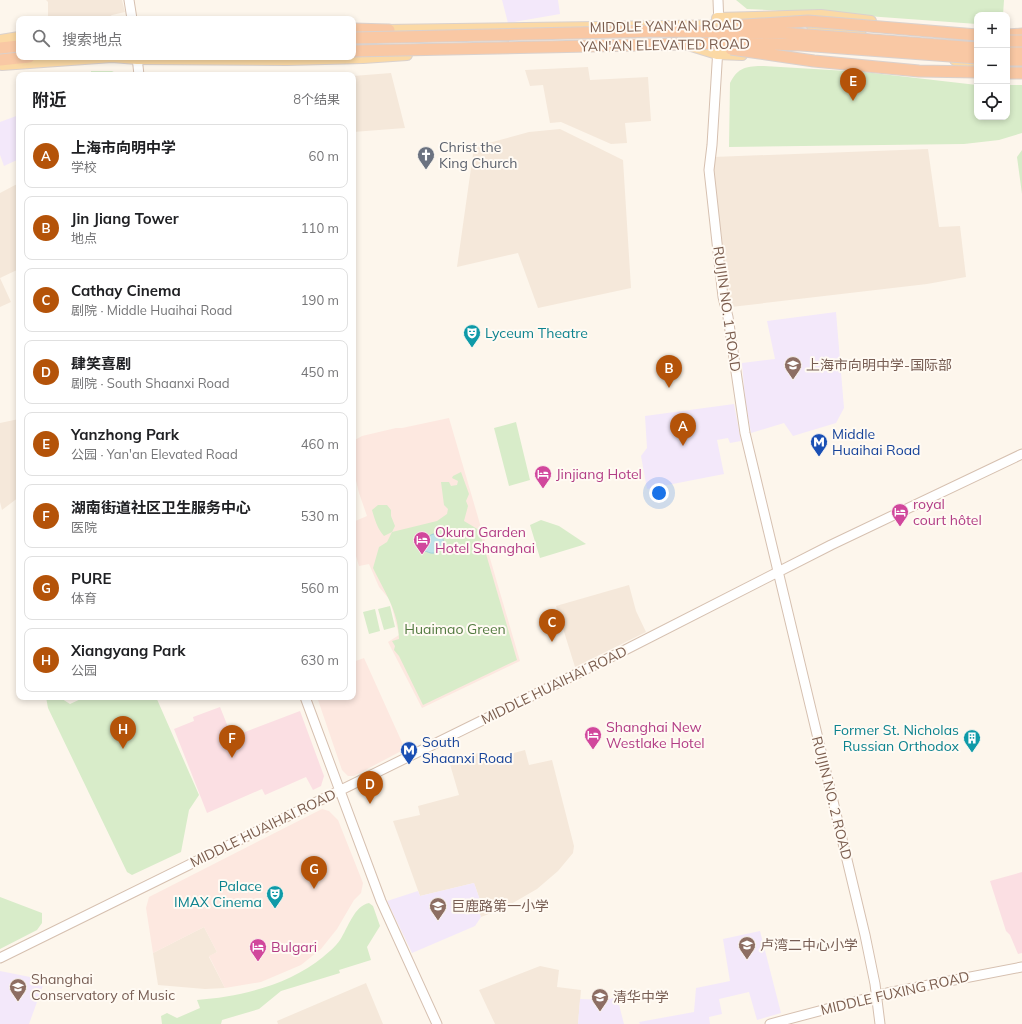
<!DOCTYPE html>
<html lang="zh">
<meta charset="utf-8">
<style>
:root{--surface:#fff;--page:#f6f6f6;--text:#202124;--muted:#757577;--line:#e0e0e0;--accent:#b45309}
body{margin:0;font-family:Mulish,"Noto Sans SC",sans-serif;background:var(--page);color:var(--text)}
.controls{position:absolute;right:12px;top:12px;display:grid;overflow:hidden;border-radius:8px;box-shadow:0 2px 6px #0003}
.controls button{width:36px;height:36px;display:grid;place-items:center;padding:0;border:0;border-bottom:1px solid var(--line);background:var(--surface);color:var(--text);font:20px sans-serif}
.you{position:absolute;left:659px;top:493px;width:14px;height:14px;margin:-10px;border:3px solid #fff;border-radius:50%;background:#1a73e8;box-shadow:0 0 0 6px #1a73e833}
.badge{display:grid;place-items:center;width:26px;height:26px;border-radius:50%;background:var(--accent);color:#fff;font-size:13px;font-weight:700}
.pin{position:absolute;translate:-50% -33px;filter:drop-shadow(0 1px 2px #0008)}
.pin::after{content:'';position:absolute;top:21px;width:14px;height:12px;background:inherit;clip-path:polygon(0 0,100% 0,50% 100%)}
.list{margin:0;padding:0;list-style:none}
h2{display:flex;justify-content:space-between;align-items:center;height:52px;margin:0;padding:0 16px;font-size:17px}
h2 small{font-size:13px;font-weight:400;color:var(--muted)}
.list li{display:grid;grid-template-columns:26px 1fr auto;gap:12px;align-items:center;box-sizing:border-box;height:64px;margin:0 8px 8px;padding:0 8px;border:1px solid var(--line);border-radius:8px}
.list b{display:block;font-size:15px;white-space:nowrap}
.list p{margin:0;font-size:13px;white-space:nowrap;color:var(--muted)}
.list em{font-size:13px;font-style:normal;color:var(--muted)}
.icon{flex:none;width:22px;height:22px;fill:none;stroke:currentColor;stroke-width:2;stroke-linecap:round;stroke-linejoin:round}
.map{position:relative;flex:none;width:1022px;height:1024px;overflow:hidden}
.search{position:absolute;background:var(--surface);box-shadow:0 2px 6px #0003;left:16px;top:16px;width:340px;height:44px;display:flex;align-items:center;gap:10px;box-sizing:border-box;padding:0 14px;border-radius:8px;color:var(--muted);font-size:15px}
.panel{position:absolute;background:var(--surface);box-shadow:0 2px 6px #0003;left:16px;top:72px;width:340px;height:628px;border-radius:8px}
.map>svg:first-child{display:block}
.residential{fill:#f5e8da}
.commercial{fill:#fde8e0}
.education{fill:#f3e8fa}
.medical{fill:#fbdfe3}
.green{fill:#d8ecc9}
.water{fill:#bfe3e8;stroke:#a5d3da}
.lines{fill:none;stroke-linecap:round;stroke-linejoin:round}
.secondary-casing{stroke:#d6c0b0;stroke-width:11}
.primary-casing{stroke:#dad1cd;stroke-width:12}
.trunk-casing{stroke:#dad1cd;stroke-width:13}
.secondary{stroke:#fff;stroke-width:9}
.primary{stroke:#fbd9a5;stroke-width:10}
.trunk{stroke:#f9c8a4;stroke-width:11}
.trunk-bridge-casing{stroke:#dad1cd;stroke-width:13;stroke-linecap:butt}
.trunk-bridge{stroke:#f9c8a4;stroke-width:11}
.labels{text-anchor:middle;stroke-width:4;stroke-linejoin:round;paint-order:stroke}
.street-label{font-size:14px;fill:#7a5c4d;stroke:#fffaf3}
.worship-label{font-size:14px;fill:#5b616d;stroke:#fffaf3;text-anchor:start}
.culture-label{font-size:14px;fill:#0d838f;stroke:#fffaf3;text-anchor:end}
.education-label{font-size:14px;fill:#785e54;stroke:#fffaf3;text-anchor:start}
.transit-label{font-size:14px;fill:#164399;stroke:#fffaf3;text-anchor:start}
.hotel-label{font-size:14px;fill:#b23c85;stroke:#fffaf3;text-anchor:start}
.park-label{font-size:14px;fill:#537a41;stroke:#fffaf3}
</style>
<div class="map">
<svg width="1022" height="1024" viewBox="0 0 1022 1024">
<rect width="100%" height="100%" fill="#fdf6ec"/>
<path class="residential" d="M 46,0 L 122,0 L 125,12 L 112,15 L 106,19 L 48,18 L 48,2 Z
M 588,67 L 590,80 L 648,77 L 651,121 L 625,123 L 627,143 L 611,144 L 561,122 L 550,123 L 543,85 L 530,86 L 525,70 Z
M 391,73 L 405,128 L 353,132 L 353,76 Z
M 560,129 L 623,160 L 631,288 L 538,308 L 518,253 L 457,267 L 474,147 L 529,132 Z
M 928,149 L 939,227 L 960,226 L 966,277 L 927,284 L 731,307 L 713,171 L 713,157 Z
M 19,183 L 19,269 L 0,278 L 11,302 L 0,307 L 0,193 Z
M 19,419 L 19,497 L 2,510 L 0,502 L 0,423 Z
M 629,585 L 636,611 L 646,632 L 575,667 L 556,606 Z
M 525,750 L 529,765 L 552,760 L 574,846 L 573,853 L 558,871 L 537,889 L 504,908 L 481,917 L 476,904 L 481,903 L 474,883 L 420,896 L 393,821 L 420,815 L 418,806 L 459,795 L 449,761 L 486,751 L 488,760 Z
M 204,927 L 217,952 L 209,957 L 225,988 L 205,989 L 158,985 L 153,953 Z
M 540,966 L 559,970 L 557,987 L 581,990 L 578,1024 L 495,1024 L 479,990 Z
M 366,983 L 383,1024 L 278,1024 L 277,1021 Z"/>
<path class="commercial" d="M 449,418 L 520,661 L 422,708 L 388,642 L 399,635 L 390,600 L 379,587 L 369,564 L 359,566 L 353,546 L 353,522 L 367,516 L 359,493 L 353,468 L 353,441 L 362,436 L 396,428 L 402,428 Z
M 364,658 L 405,749 L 354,776 L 348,776 L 342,770 L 317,697 L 353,697 L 353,662 Z
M 322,809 L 329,811 L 338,820 L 363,883 L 361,893 L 354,900 L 337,929 L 321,949 L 301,965 L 261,982 L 225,988 L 209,956 L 217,952 L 204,927 L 153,953 L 146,908 L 149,897 Z"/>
<path class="education" d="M 502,0 L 558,0 L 560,14 L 508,23 Z
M 19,115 L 19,159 L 4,166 L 0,155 L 0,122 Z
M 836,312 L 844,408 L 836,423 L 793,436 L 784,423 L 751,433 L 745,400 L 742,363 L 775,359 L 767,321 Z
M 734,404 L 741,441 L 730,443 L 728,438 L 717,440 L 724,474 L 647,489 L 641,456 L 647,448 L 645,416 Z
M 474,883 L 481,903 L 476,905 L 481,917 L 475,926 L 412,953 L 387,901 L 418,891 L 420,896 Z
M 760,931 L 781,1013 L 757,1020 L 749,992 L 719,999 L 722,1014 L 709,1017 L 710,1024 L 640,1024 L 639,1022 L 694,1012 L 696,988 L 730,981 L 723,939 Z
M 0,971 L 45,980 L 29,1024 L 0,1024 Z
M 617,997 L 624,1024 L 578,1024 L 580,999 L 606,1000 Z"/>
<path class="medical" d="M 220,707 L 232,737 L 300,711 L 324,776 L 321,786 L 313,790 L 306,777 L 265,795 L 262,789 L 207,813 L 174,729 L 194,721 L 193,717 Z
M 1022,872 L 1022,953 L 1018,954 L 1010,935 L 1006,931 L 990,881 Z"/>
<path class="green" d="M 736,0 L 1004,0 L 1003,15 L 977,15 L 977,24 L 826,13 L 747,9 Z
M 764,66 L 864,72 L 977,85 L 977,117 L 1007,117 L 1007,85 L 1022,85 L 1022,133 L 999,140 L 964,144 L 729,147 L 730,83 C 738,67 747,66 764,66 Z
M 91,71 L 112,71 L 119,75 L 91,75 Z
M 1022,150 L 1022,194 L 1017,157 Z
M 516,422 L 530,480 L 509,486 L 494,428 Z
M 461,472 L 469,494 L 466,501 L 468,506 L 464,521 L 479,530 L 517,660 L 423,705 L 399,656 L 394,650 L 395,646 L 392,641 L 399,639 C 399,612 384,591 373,568 L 379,547 L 387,542 L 392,532 L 384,536 C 377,528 375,520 372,510 L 378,505 L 387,505 L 391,510 L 391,516 L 395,526 L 392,532 L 437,521 L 447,514 L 448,509 L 444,505 L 441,482 L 449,482 L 451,486 L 457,485 L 458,481 L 452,478 L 453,476 Z
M 541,520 L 559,526 L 586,544 L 540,558 L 530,525 Z
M 390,606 L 395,627 L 384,630 L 378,609 Z
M 375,609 L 380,631 L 369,634 L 363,612 Z
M 46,697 L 59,697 L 70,704 L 85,697 L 156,697 L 199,795 L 189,810 L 181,852 L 132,875 L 127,872 L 48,708 Z
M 0,897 L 42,913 L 42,923 L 37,930 L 0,949 Z
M 369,903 L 373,906 L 380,926 L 367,947 L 371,960 L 339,970 L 340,973 L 281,991 L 259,1009 L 222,1020 L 221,1024 L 162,1024 L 161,1016 L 167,1013 L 177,1018 L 200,1008 L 197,1000 C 240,997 289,985 323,957 C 329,952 336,946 340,940 C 348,928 354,906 369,903 Z"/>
<path class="water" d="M 433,534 L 441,535 C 446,542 444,552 434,553 C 430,554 427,551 424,551 L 421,546 L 421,540 Z"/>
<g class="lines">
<g class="secondary-casing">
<path id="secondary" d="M 129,0 L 132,19
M 718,0 L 719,25
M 718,48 L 712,145 L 709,170 L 723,297 L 728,317 L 745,433 L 865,935 L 875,984 L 880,1024
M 137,57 L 139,75
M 305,697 L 381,901 L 437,1024
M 0,958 L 623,651 L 831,545 L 1022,454
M 770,1024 L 887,993 L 1022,967"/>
</g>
<g class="primary-casing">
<path id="primary" d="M 717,18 L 821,15 L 871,21
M 812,26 L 861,35
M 382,30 L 738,25
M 0,40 L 19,37
M 688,45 L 717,54 L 742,55
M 955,60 L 977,71
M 2,65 L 112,57 L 137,59 L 287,60 L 363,58 L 407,55"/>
</g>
<g class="trunk-casing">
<path id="trunk" d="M 353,29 L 389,30
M 1007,35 L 1022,34
M 0,48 L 19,46
M 1007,49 L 1022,49
M 0,60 L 29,57
M 1007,60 L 1022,60
M 1007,73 L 1022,73"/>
</g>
<use href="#secondary" class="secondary"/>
<use href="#primary" class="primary"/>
<use href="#trunk" class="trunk"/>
<g class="trunk-bridge-casing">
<path id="trunk-bridge" d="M 730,26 L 808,21 L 977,35
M 353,38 L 660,31 L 782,33 L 977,48
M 1007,41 L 1022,41
M 731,49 L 814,61 L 919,71 L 977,72
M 353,51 L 732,43 L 801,45 L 977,58"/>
</g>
<use href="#trunk-bridge" class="trunk-bridge"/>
</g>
<defs>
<g id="church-pin" transform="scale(0.9)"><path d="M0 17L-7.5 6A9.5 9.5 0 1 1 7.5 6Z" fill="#6b7280" stroke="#fffaf3"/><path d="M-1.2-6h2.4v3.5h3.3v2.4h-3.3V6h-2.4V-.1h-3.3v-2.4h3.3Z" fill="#fff"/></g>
<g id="theatre-pin" transform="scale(0.9)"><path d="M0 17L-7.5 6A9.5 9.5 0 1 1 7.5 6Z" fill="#0f9aa8" stroke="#fffaf3"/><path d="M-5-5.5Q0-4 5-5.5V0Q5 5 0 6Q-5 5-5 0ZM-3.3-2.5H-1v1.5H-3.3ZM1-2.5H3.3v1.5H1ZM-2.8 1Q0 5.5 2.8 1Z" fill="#fff"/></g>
<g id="school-pin" transform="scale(0.9)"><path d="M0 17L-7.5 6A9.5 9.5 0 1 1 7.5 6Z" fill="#8d6e63" stroke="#fffaf3"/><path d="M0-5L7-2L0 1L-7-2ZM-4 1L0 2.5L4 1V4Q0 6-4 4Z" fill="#fff"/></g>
<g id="metro-pin" transform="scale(0.9)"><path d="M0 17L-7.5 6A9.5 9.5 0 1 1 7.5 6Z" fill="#1a4fb4" stroke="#fffaf3"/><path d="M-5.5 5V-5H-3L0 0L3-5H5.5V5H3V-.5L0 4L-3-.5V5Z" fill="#fff"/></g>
<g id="hotel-pin" transform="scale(0.9)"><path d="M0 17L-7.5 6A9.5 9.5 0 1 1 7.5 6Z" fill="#d1479c" stroke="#fffaf3"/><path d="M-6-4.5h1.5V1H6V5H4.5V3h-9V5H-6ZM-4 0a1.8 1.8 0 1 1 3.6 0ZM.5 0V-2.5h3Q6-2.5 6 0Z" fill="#fff"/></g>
<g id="building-pin" transform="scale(0.9)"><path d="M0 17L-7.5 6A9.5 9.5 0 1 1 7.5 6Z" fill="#0f9aa8" stroke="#fffaf3"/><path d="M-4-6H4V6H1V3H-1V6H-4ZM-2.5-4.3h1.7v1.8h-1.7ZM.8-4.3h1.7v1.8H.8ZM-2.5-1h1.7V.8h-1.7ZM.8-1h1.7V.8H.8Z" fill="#fff"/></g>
<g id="university-pin" transform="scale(0.9)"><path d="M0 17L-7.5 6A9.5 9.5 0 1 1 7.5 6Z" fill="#8d6e63" stroke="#fffaf3"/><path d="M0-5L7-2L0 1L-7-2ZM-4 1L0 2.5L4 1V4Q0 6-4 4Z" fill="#fff"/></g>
</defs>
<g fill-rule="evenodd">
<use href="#church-pin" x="426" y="155"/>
<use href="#theatre-pin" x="472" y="333"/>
<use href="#school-pin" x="793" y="365"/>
<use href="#metro-pin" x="819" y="442"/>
<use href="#hotel-pin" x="543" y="474"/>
<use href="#hotel-pin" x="900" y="512"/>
<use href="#hotel-pin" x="422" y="540"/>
<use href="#hotel-pin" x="593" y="735"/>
<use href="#building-pin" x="972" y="738"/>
<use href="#metro-pin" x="409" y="750"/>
<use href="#theatre-pin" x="275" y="894"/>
<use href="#school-pin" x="438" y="906"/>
<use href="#school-pin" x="747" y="945"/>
<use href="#hotel-pin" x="258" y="947"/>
<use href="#university-pin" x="18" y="987"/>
<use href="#school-pin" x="600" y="997"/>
</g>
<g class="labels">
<g class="street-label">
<text transform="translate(666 26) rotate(-1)" y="5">MIDDLE YAN'AN ROAD</text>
<text transform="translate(665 45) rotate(-1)" y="5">YAN'AN ELEVATED ROAD</text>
<text transform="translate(727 309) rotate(82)" y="5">RUIJIN NO. 1 ROAD</text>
<text transform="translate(554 685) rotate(-26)" y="5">MIDDLE HUAIHAI ROAD</text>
<text transform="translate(832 798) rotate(76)" y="5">RUIJIN NO. 2 ROAD</text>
<text transform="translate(263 828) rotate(-26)" y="5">MIDDLE HUAIHAI ROAD</text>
<text transform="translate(895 993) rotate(-13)" y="5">MIDDLE FUXING ROAD</text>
</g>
<g class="worship-label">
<text x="439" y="152">Christ the<tspan x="439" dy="16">King Church</tspan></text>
</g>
<g class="culture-label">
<text x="485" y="338" text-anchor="start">Lyceum Theatre</text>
<text x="959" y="735">Former St. Nicholas<tspan x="959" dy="16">Russian Orthodox</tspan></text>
<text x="262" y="891">Palace<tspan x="262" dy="16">IMAX Cinema</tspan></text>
</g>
<g class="education-label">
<text x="806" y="370">上海市向明中学-国际部</text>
<text x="451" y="911">巨鹿路第一小学</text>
<text x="760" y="950">卢湾二中心小学</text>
<text x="31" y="984">Shanghai<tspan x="31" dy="16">Conservatory of Music</tspan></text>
<text x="613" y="1002">清华中学</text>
</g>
<g class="transit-label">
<text x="832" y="439">Middle<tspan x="832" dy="16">Huaihai Road</tspan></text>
<text x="422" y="747">South<tspan x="422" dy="16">Shaanxi Road</tspan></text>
</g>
<g class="hotel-label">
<text x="556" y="479">Jinjiang Hotel</text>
<text x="913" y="509">royal<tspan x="913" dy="16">court hôtel</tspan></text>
<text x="435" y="537">Okura Garden<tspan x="435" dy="16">Hotel Shanghai</tspan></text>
<text x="606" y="732">Shanghai New<tspan x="606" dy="16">Westlake Hotel</tspan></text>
<text x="271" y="952">Bulgari</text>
</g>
<g class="park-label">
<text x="455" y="634">Huaimao Green</text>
</g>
</g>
</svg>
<div class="controls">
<button>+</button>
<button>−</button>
<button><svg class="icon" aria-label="locate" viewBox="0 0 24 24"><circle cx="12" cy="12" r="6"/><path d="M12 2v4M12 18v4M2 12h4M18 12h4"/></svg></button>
</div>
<div class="you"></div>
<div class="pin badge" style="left:683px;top:446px">A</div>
<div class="pin badge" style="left:669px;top:388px">B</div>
<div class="pin badge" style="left:552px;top:642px">C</div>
<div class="pin badge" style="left:370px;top:804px">D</div>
<div class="pin badge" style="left:853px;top:101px">E</div>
<div class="pin badge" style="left:232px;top:758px">F</div>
<div class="pin badge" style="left:314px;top:889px">G</div>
<div class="pin badge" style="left:123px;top:749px">H</div>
<div class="search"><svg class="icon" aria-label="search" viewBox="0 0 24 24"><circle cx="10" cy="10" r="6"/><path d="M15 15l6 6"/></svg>搜索地点</div>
<section class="panel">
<h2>附近<small>8个结果</small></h2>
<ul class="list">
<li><span class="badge">A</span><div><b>上海市向明中学</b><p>学校</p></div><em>60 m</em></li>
<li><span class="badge">B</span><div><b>Jin Jiang Tower</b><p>地点</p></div><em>110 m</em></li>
<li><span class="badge">C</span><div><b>Cathay Cinema</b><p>剧院 · Middle Huaihai Road</p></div><em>190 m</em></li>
<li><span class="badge">D</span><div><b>肆笑喜剧</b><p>剧院 · South Shaanxi Road</p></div><em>450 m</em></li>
<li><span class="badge">E</span><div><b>Yanzhong Park</b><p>公园 · Yan'an Elevated Road</p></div><em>460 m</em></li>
<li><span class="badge">F</span><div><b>湖南街道社区卫生服务中心</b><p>医院</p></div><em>530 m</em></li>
<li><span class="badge">G</span><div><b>PURE</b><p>体育</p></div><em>560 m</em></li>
<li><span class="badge">H</span><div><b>Xiangyang Park</b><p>公园</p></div><em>630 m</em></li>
</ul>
</section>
</div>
